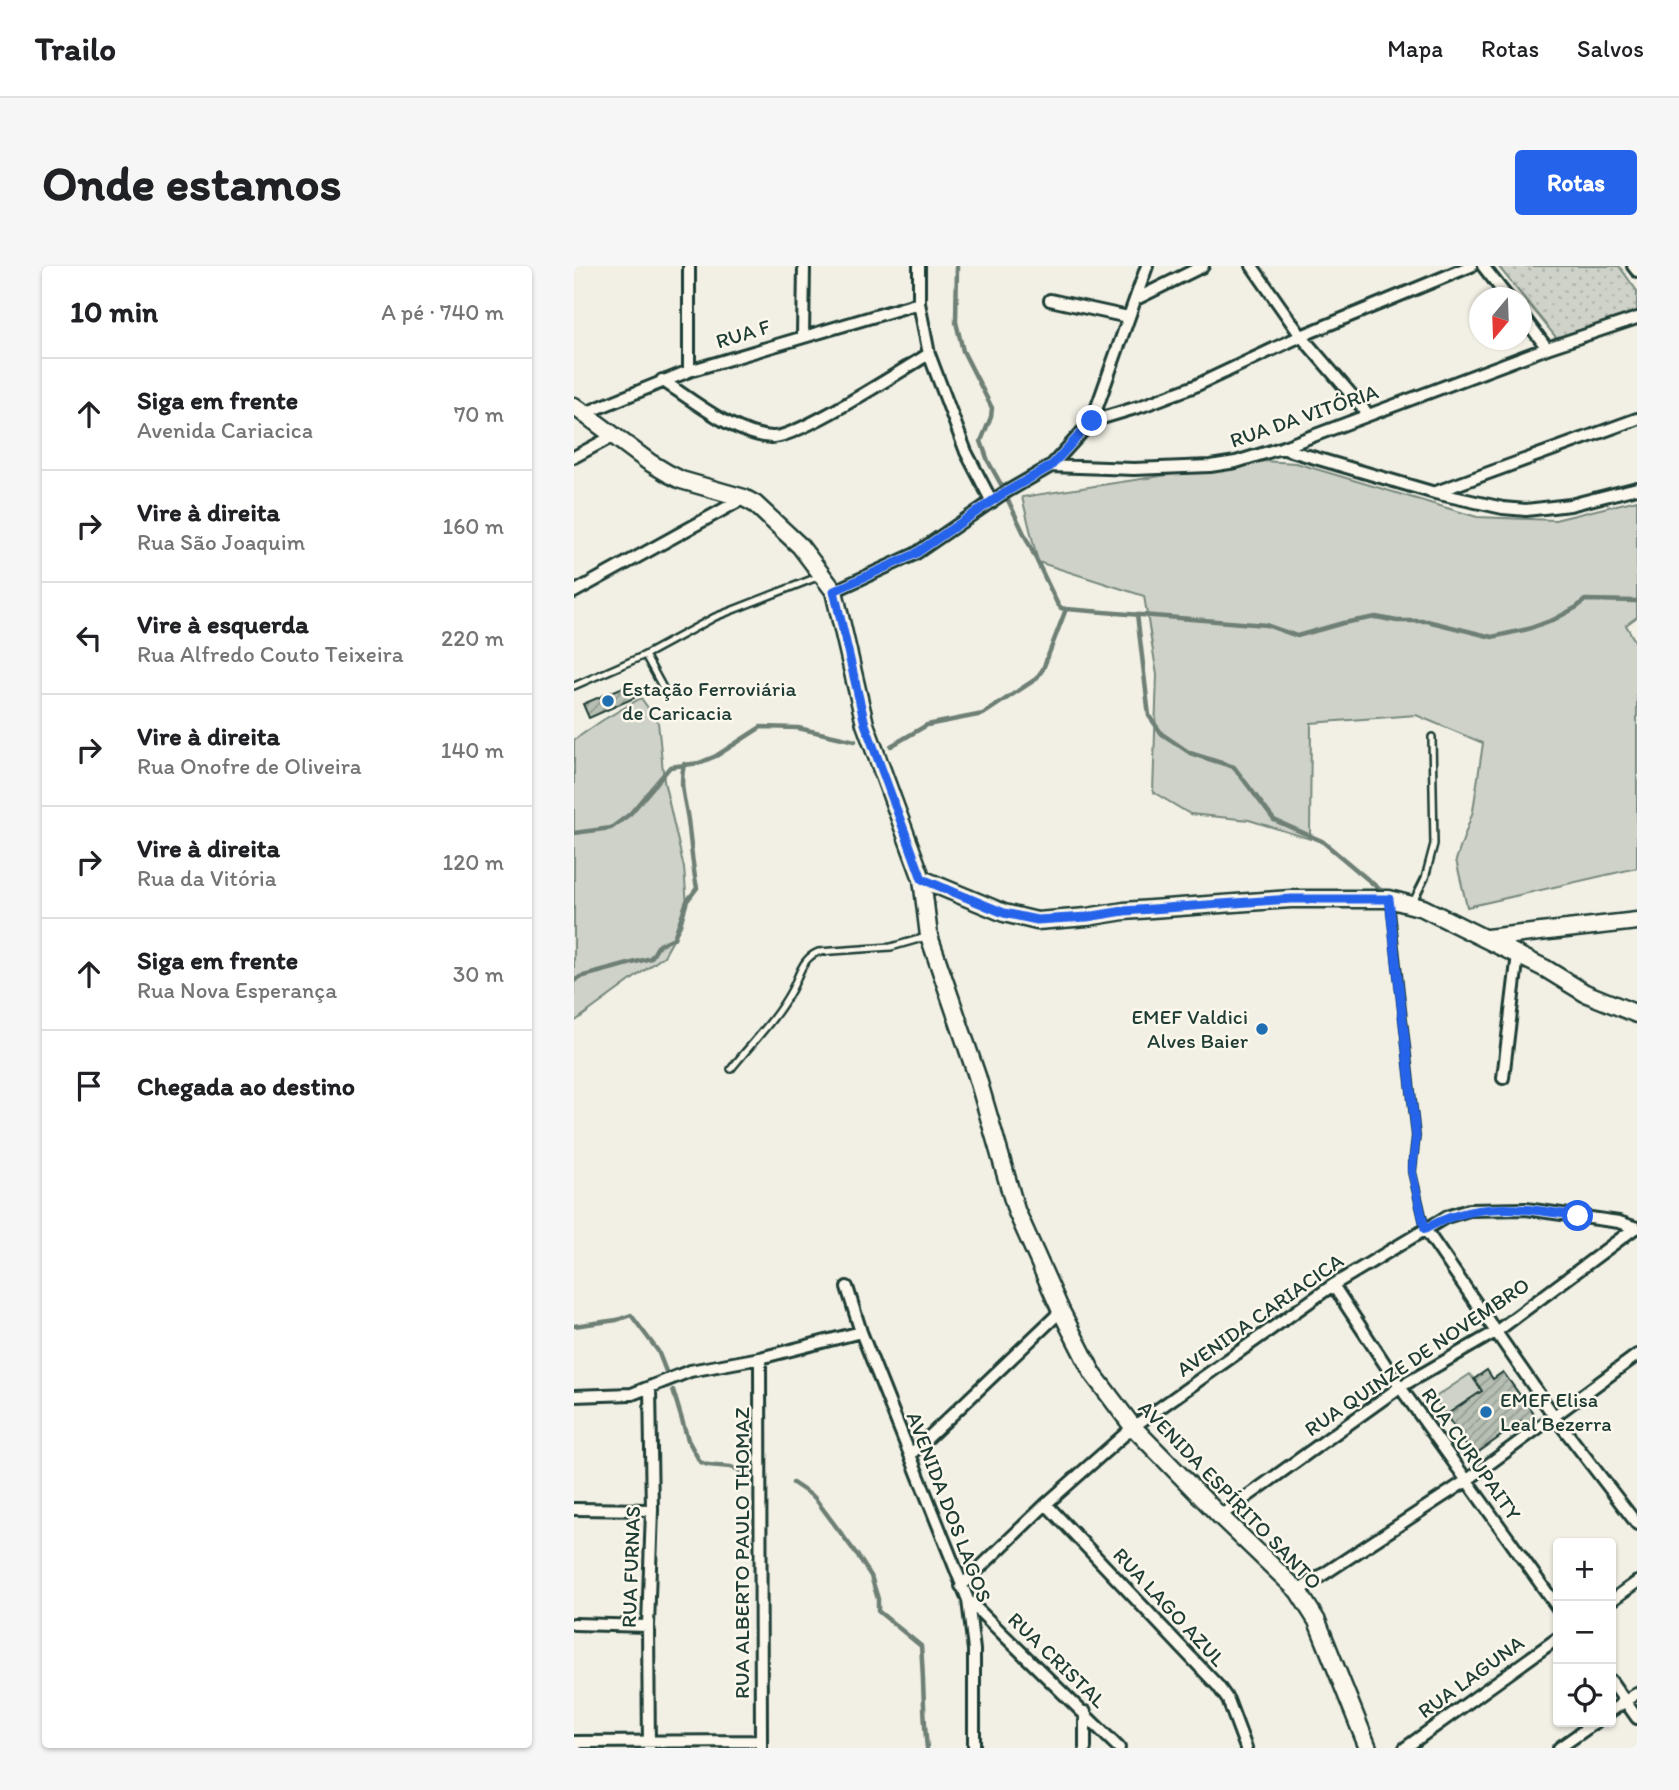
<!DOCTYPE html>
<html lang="pt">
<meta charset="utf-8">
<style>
:root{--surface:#fff;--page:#f6f6f6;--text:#202124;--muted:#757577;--line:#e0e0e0;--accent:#2563eb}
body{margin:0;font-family:Itim,sans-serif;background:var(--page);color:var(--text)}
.controls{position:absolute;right:21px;bottom:21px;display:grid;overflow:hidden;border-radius:7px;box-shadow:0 2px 5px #0004}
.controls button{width:63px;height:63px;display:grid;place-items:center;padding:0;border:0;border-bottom:2px solid var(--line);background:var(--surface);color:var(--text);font:35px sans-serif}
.compass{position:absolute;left:895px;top:21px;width:63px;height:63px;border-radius:50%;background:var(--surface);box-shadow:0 2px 5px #0004;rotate:199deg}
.stop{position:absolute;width:21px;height:21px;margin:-16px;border:5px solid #2563eb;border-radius:50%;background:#fff}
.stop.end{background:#2563eb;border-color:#fff;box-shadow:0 2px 7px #0008}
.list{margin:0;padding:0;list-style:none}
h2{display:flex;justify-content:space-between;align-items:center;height:91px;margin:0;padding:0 28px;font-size:30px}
h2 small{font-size:23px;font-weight:400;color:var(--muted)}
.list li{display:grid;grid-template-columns:46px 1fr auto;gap:21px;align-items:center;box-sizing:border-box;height:112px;padding:0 28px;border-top:2px solid var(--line)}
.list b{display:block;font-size:26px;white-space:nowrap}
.list p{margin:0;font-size:23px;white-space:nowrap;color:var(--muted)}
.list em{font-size:23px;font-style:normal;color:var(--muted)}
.icon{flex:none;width:38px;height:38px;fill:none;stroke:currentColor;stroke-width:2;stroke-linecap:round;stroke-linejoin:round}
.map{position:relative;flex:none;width:1063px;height:1482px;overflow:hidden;border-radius:7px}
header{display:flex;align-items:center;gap:42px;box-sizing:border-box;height:98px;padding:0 35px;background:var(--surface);border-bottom:2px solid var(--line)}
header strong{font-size:33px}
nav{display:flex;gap:38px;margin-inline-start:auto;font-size:24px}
.intro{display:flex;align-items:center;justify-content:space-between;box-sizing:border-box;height:168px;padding:0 42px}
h1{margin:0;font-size:49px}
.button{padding:18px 32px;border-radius:7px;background:var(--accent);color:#fff;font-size:24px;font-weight:700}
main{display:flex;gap:42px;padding:0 42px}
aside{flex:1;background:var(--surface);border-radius:7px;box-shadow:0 2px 5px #0004}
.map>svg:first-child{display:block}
.green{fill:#cfd2c8;stroke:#77887e;stroke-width:2}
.park{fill:url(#park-dots);stroke:#77887e;stroke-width:2}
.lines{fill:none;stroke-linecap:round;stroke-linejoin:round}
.stream{stroke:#6e7f75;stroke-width:4.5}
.building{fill:url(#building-hatch);stroke:#1f3d34;stroke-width:2}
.lane-casing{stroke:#1f3d34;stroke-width:10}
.street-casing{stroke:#1f3d34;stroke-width:16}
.secondary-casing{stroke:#1f3d34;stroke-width:21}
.lane{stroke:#fbf7ec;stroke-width:5}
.street{stroke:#fbf7ec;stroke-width:10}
.secondary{stroke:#fbf7ec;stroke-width:16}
.route{stroke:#2563eb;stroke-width:9}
.poi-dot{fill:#1f6fb2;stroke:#fbf7ec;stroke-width:2.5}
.labels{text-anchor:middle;stroke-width:5;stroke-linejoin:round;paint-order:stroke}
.street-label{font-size:21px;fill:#1f3d34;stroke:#fbf7ec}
.poi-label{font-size:21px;fill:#1f3d34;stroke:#fbf7ec;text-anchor:start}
</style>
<header>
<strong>Trailo</strong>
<nav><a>Mapa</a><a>Rotas</a><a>Salvos</a></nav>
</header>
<div class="intro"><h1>Onde estamos</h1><a class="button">Rotas</a></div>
<main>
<aside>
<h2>10 min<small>A pé · 740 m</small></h2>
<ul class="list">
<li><svg class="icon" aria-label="ahead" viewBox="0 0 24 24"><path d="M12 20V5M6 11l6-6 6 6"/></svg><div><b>Siga em frente</b><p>Avenida Cariacica</p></div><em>70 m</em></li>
<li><svg class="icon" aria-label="right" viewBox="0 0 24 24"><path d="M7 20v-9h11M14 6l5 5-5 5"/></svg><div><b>Vire à direita</b><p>Rua São Joaquim</p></div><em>160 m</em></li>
<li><svg class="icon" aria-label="left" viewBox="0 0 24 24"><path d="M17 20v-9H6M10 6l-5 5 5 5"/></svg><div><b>Vire à esquerda</b><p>Rua Alfredo Couto Teixeira</p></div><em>220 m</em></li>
<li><svg class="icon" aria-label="right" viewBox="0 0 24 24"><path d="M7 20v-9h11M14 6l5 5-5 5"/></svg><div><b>Vire à direita</b><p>Rua Onofre de Oliveira</p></div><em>140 m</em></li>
<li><svg class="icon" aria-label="right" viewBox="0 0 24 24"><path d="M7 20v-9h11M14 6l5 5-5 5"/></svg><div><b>Vire à direita</b><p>Rua da Vitória</p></div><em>120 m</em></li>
<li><svg class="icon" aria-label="ahead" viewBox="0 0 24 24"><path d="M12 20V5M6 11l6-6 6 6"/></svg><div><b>Siga em frente</b><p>Rua Nova Esperança</p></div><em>30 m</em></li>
<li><svg class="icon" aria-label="arrive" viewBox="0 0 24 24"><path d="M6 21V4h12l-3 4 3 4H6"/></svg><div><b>Chegada ao destino</b></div></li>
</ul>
</aside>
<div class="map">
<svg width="1063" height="1482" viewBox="0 0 1063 1482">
<defs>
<pattern id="park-dots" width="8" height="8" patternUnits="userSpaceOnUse" patternTransform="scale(1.75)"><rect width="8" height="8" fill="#cfd2c8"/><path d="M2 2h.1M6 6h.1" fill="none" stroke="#b1b5ac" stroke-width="1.8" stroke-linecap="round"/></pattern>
<pattern id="building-hatch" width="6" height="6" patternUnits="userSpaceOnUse" patternTransform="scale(1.75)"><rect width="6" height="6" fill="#b7beb3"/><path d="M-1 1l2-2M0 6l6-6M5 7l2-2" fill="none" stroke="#949c92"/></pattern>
</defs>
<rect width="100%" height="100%" fill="#f2f0e5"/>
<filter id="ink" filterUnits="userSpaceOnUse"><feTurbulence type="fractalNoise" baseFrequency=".0143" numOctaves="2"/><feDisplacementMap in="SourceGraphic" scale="14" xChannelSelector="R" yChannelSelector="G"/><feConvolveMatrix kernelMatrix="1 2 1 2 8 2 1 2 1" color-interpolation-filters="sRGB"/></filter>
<g filter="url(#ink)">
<path class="green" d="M 686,195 L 722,197 L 903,251 L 981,254 L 1063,234 L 1063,351 L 1052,359 L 1063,379 L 1063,602 L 893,641 L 882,594 L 899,545 L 909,477 L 842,449 L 737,457 L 736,573 L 675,554 L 616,548 L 579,526 L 583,409 L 570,330 L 464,296 L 448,231 Z
M 67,432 L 84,456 L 90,515 L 110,602 L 113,639 L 107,660 L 90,690 L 0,756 L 0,474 L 29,454 Z
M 896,1108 L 908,1125 L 872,1149 L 860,1132 Z"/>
<path class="park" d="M 924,0 L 1045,0 L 1063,25 L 1063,50 L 985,75 Z"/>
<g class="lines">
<path class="stream" d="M 383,0 L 382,56 L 389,85 L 418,142 L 417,151 L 407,175 L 414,195 L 429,222
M 434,234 L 483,337 L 487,342 L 492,343 L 692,359 L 723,370 L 769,357 L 802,351 L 823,355 L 853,355 L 918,371 L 954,363 L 981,353 L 1003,341 L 1011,334 L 1063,335
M 563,348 L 575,450 L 588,468 L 616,487 L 660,501 L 700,554 L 748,575 L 810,627
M 317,480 L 353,459 L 409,448 L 462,413 L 469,403 L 492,343
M 0,567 L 37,562 L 56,548 L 96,501 L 125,497 L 142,490 L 187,461 L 224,462 L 281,475
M 0,715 L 6,711 L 77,692 L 85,679 L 100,672 L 113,635 L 123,622 C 118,599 117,577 114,554 C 111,533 105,521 110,498
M 0,1060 L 43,1054 L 57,1049 L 84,1085 L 93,1108
M 99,1124 L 114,1174 L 126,1196 L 134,1199 L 157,1201 L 173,1208
M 219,1217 L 240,1231 L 284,1290 L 297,1310 L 304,1333 L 304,1345 L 347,1380 C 350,1414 349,1448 353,1482"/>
</g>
<path class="building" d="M 54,419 L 60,432 L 15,452 L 9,438 Z
M 913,1104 L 919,1113 L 929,1106 L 962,1151 L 951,1159 L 948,1155 L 899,1190 L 872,1149 L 908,1125 L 900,1113 Z"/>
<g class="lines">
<g class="lane-casing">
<path id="lane" d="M 71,389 L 89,422
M 0,420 L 71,389 L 141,351 L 246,310
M 816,636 L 842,870 L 838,906 L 851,962
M 838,638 L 851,612 L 860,578 L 858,471
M 157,803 C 177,778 202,753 217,725 C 225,711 227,693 244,686 L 317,681 L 352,671"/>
</g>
<g class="street-casing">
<path id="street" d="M 345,0 L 345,37 L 355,88 L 392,186 L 418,236
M 678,0 L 727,70 L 794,148
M 909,0 L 934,32
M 1059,0 L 1063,5
M 562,33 L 629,0
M 476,34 L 554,51
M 948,49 L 973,82
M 229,70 L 230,0
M 115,105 L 115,0
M 88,114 C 118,134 161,169 198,171 C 224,172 326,105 355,88
M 9,148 L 115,105 L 345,37
M 518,155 L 568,140 L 621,120 L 727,70 L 897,0
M 707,182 L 861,227 L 929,242 L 952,244 L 996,239 L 1063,222
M 0,191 L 39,170
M 477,200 L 518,155 L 573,0
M 862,226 L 1063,153
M 260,325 L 341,288 L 427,229 L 477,200 L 560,203 L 636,200 L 662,196 L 707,182 L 973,82 L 1063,52
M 0,326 L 170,232
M 929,812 L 944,688
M 851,963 L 980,1150 L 1063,1258
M 759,1019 L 826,1121 L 984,1342
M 273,1021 L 287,1066 L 394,1334 L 400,1384 L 400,1482
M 186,1092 L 187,1482
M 0,1130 L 58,1128 L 116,1105 L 186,1092 L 287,1066
M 336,1189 L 487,1045
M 472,1238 L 644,1420 L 654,1434 L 672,1482
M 0,1243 L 78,1244
M 646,1250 L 826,1121 L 923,1065 L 1061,962
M 387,1320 L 472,1238 L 559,1161 L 759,1019 L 872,951 L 895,944 L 952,943 L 1045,956 L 1063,962
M 724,1325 L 892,1215 L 1063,1089
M 394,1334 L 545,1482
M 1037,1335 L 1063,1316
M 0,1358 L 74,1360
M 1037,1415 L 1063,1452
M 1037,1445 L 1063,1427
M 511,1446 L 511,1482
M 0,1476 L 187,1475
M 75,1482 L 74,1360 L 78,1244 L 76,1122
M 831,1482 L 984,1372
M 985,1482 L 1022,1456"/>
</g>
<g class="secondary-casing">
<path id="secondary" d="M 0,140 L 75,196 L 95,208 L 107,214 L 170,232 L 181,238 L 226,280 L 260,325 L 291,458 L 348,613 L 355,670 L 403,810 L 442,944 L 487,1045 L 519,1108 L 559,1161 L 646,1250 L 724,1325 L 743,1355 L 794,1482
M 348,613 L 430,647 L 463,655 L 513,651 L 550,645 L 717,633 L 815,633 L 849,642 L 972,703 L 1011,727 L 1063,748
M 913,672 L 1063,655"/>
</g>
<use href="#lane" class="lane"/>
<use href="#street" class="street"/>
<use href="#secondary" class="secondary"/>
</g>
</g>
<g class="lines" filter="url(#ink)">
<path class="route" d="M 518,155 L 477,200 L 427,229 L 341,288 L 260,325 L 291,458 L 348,613 L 430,647 L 463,654 L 513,651 L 550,645 L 717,633 L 815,633 L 842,870 L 838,906 L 851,963 C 901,934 949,942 1004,950"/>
</g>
<g class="poi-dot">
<circle cx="34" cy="435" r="7"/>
<circle cx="688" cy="763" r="7"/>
<circle cx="912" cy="1146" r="7"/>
</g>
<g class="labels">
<g class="street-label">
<text transform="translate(169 68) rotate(-17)" y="7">RUA F</text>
<text transform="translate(730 150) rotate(-19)" y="7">RUA DA VITÓRIA</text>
<text transform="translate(686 1049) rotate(-35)" y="7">AVENIDA CARIACICA</text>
<text transform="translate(843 1091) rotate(-34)" y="7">RUA QUINZE DE NOVEMBRO</text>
<text transform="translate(897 1188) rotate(55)" y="7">RUA CURUPAITY</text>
<text transform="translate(656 1229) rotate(46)" y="7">AVENIDA ESPÍRITO SANTO</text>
<text transform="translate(375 1241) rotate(69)" y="7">AVENIDA DOS LAGOS</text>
<text transform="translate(168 1287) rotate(-90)" y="7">RUA ALBERTO PAULO THOMAZ</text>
<text transform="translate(57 1301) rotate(-88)" y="7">RUA FURNAS</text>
<text transform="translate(595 1341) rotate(47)" y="7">RUA LAGO AZUL</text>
<text transform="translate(483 1394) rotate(44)" y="7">RUA CRISTAL</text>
<text transform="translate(897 1411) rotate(-36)" y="7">RUA LAGUNA</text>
</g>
<g class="poi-label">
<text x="48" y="430">Estação Ferroviária<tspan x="48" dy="24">de Caricacia</tspan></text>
<text x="674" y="758" text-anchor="end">EMEF Valdici<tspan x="674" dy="24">Alves Baier</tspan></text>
<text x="926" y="1141">EMEF Elisa<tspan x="926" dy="24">Leal Bezerra</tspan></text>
</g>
</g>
</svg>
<div class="controls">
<button>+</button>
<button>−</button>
<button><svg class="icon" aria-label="locate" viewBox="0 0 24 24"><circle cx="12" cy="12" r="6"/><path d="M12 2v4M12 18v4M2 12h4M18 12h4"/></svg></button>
</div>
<svg class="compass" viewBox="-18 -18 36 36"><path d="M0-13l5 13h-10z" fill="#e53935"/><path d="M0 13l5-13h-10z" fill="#757577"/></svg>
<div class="stop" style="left:1004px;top:950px"></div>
<div class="stop end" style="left:518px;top:155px"></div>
</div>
</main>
